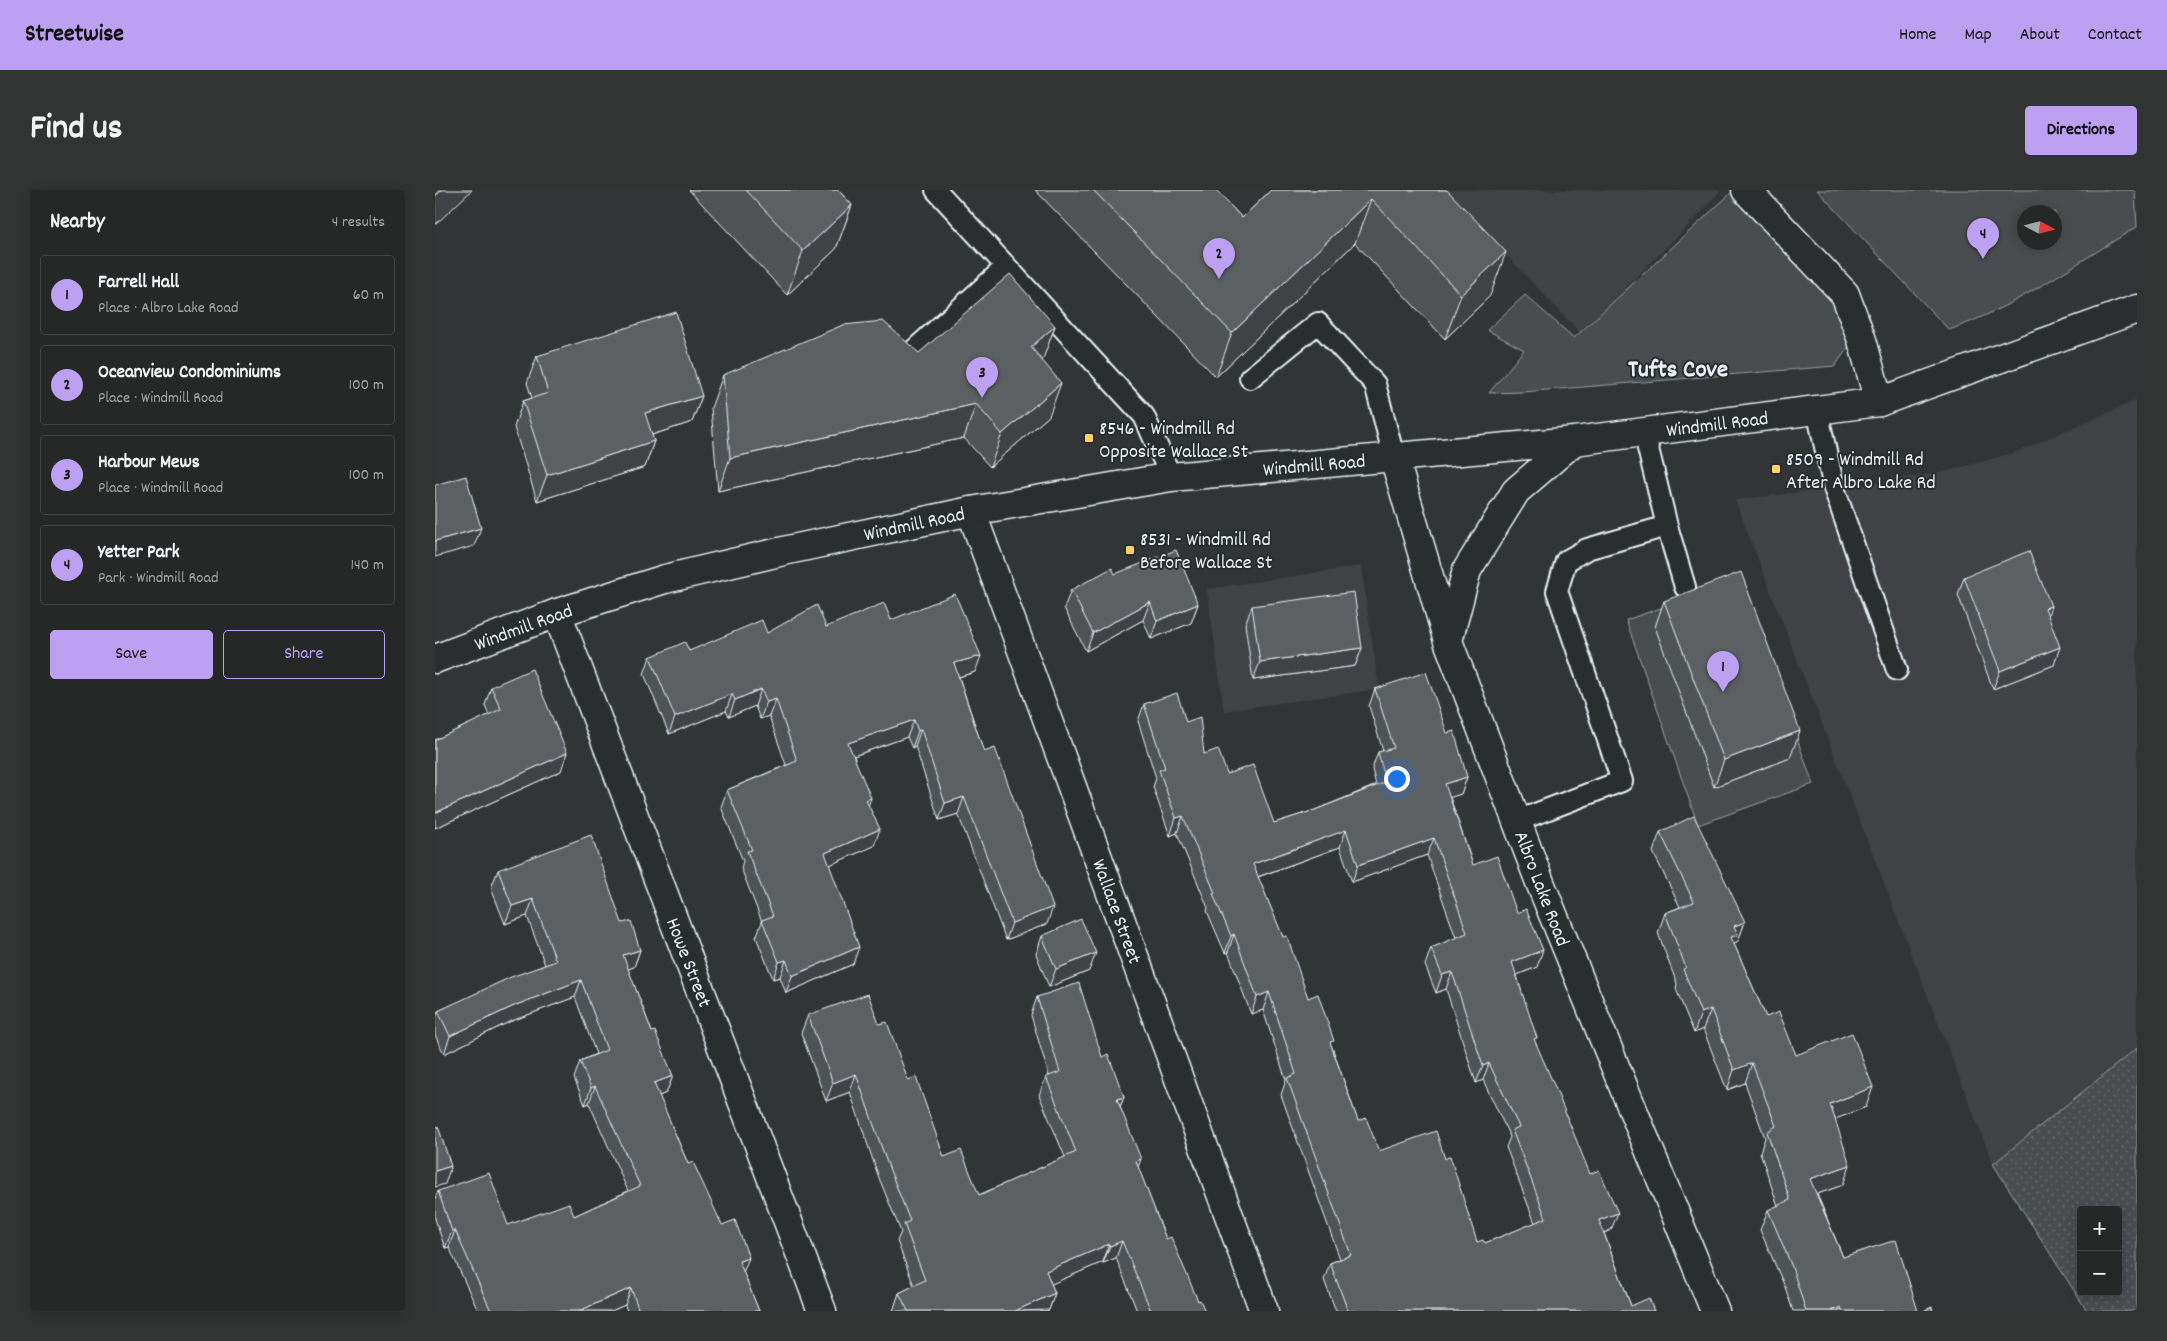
<!DOCTYPE html>
<meta charset="utf-8">
<style>
:root{--surface:#262828;--page:#323434;--text:#f1f3f6;--muted:#a4a6a8;--line:#424445;--accent:#bca0f2}
body{margin:0;font-family:Dekko,sans-serif;background:var(--page);color:var(--text)}
.controls{position:absolute;right:15px;bottom:15px;display:grid;overflow:hidden;border-radius:5px;box-shadow:0 2px 12px #0003}
.controls button{width:45px;height:45px;display:grid;place-items:center;padding:0;border:0;border-bottom:1px solid var(--line);background:var(--surface);color:var(--text);font:25px sans-serif}
.compass{position:absolute;left:1582px;top:15px;width:45px;height:45px;border-radius:50%;background:var(--surface);box-shadow:0 2px 12px #0003;rotate:97deg}
.you{position:absolute;left:961px;top:588px;width:18px;height:18px;margin:-12px;border:4px solid #fff;border-radius:50%;background:#1a73e8;box-shadow:0 0 0 8px #1a73e833}
.badge{display:grid;place-items:center;width:32px;height:32px;border-radius:50%;background:var(--accent);color:#111;font-size:16px;font-weight:700}
.pin{position:absolute;translate:-50% -41px;filter:drop-shadow(0 1px 2px #0008)}
.pin::after{content:'';position:absolute;top:26px;width:18px;height:15px;background:inherit;clip-path:polygon(0 0,100% 0,50% 100%)}
.list{margin:0;padding:0;list-style:none}
h2{display:flex;justify-content:space-between;align-items:center;height:65px;margin:0;padding:0 20px;font-size:21px}
h2 small{font-size:16px;font-weight:400;color:var(--muted)}
.list li{display:grid;grid-template-columns:32px 1fr auto;gap:15px;align-items:center;box-sizing:border-box;height:80px;margin:0 10px 10px;padding:0 10px;border:1px solid var(--line);border-radius:5px}
.list b{display:block;font-size:19px;white-space:nowrap}
.list p{margin:0;font-size:16px;white-space:nowrap;color:var(--muted)}
.list em{font-size:16px;font-style:normal;color:var(--muted)}
.actions{display:flex;gap:10px;padding:15px 20px}
.actions a{flex:1;padding:11px 0;border:1px solid var(--accent);border-radius:5px;text-align:center;font-size:18px;color:var(--accent)}
.actions .main{background:var(--accent);color:#111}
.map{position:relative;flex:none;width:1702px;height:1121px;overflow:hidden;border-radius:5px}
header{display:flex;align-items:center;gap:30px;box-sizing:border-box;height:70px;padding:0 25px;background:var(--accent);color:#111}
header strong{font-size:24px}
nav{display:flex;gap:28px;margin-inline-start:auto;font-size:18px}
.intro{display:flex;align-items:center;justify-content:space-between;box-sizing:border-box;height:120px;padding:0 30px}
h1{margin:0;font-size:35px}
.button{padding:12px 22px;border-radius:5px;background:var(--accent);color:#111;font-size:18px;font-weight:700}
main{display:flex;gap:30px;padding:0 30px}
aside{flex:1;background:var(--surface);border-radius:5px;box-shadow:0 2px 12px #0003}
.map>svg:first-child{display:block}
.built{fill:#3f4244}
.grass{fill:url(#grass-dots);stroke:#989fa4;fill-rule:evenodd}
.park{fill:#494d4f;stroke:#989fa4;fill-rule:evenodd}
.lines{fill:none;stroke-linecap:round;stroke-linejoin:round}
.service-casing{stroke:#e8f1f8;stroke-width:24}
.minor-casing{stroke:#e8f1f8;stroke-width:31}
.secondary-casing{stroke:#e8f1f8;stroke-width:31}
.service{stroke:#2a2d2e;stroke-width:20}
.minor{stroke:#2a2d2e;stroke-width:28}
.secondary{stroke:#2a2d2e;stroke-width:28}
.wall{fill:#4f5355;stroke:#e8f1f8;fill-rule:evenodd}
.shaded-wall{fill:#404345;stroke:#e8f1f8}
.building{fill:#5c6063;stroke:#e8f1f8;fill-rule:evenodd}
.poi-dot{fill:#ffd166;stroke:#2a2d2e;stroke-width:2}
.labels{text-anchor:middle;stroke-width:4;stroke-linejoin:round;paint-order:stroke}
.street-label{font-size:20px;fill:#e8f1f8;stroke:#2a2d2e}
.poi-label{font-size:20px;fill:#e8f1f8;stroke:#2a2d2e;text-anchor:start}
.district-label{font-size:25px;font-weight:bold;fill:#e8f1f8;stroke:#2a2d2e}
</style>
<header>
<strong>Streetwise</strong>
<nav><a>Home</a><a>Map</a><a>About</a><a>Contact</a></nav>
</header>
<div class="intro"><h1>Find us</h1><a class="button">Directions</a></div>
<main>
<aside>
<h2>Nearby<small>4 results</small></h2>
<ul class="list">
<li><span class="badge">1</span><div><b>Farrell Hall</b><p>Place · Albro Lake Road</p></div><em>60 m</em></li>
<li><span class="badge">2</span><div><b>Oceanview Condominiums</b><p>Place · Windmill Road</p></div><em>100 m</em></li>
<li><span class="badge">3</span><div><b>Harbour Mews</b><p>Place · Windmill Road</p></div><em>100 m</em></li>
<li><span class="badge">4</span><div><b>Yetter Park</b><p>Park · Windmill Road</p></div><em>140 m</em></li>
</ul>
<div class="actions"><a class="main">Save</a><a>Share</a></div>
</aside>
<div class="map">
<svg width="1702" height="1121" viewBox="0 0 1702 1121">
<defs>
<pattern id="grass-dots" width="8" height="8" patternUnits="userSpaceOnUse" patternTransform="scale(1.25)"><rect width="8" height="8" fill="#494d4f"/><path d="M2 2h.1M6 6h.1" fill="none" stroke="#636769" stroke-width="1.8" stroke-linecap="round"/></pattern>
</defs>
<rect width="100%" height="100%" fill="#323536"/>
<filter id="ink" filterUnits="userSpaceOnUse"><feTurbulence type="fractalNoise" baseFrequency=".02" numOctaves="2"/><feDisplacementMap in="SourceGraphic" scale="10" xChannelSelector="R" yChannelSelector="G"/><feConvolveMatrix kernelMatrix="1 2 1 2 8 2 1 2 1" color-interpolation-filters="sRGB"/></filter>
<g filter="url(#ink)">
<path class="built" d="M 1010,0 L 1286,0 L 1262,27 L 1145,143 Z
M 1702,210 L 1702,858 L 1558,974 L 1300,310 L 1440,293 L 1513,281 L 1581,262 Z
M 926,376 L 944,499 L 789,521 L 772,399 Z"/>
<path class="grass" d="M 1702,858 L 1702,1121 L 1652,1121 L 1558,974 ZM 1646,1020 L 1683,1020 L 1683,1102 L 1646,1102 Z"/>
<path class="park" d="M 1382,0 L 1700,0 L 1702,37 C 1641,73 1581,117 1514,140 ZM 1590,22 L 1620,22 L 1620,52 L 1590,52 Z
M 1296,3 L 1395,105 L 1414,156 L 1400,176 L 1088,202 L 1054,203 L 1089,160 L 1052,140 L 1090,105 L 1139,148 Z
M 1306,390 L 1378,594 L 1263,635 L 1191,430 Z"/>
<g class="lines">
<g class="service-casing">
<path id="service" d="M 501,0 L 709,226 L 736,287
M 476,163 L 571,77
M 815,188 L 883,133 L 940,194 L 959,267
M 1382,220 L 1399,298 L 1462,480
M 1209,242 L 1232,336 L 1250,397
M 1082,631 L 1187,591 L 1122,401 L 1131,371 L 1152,359 L 1232,336"/>
</g>
<g class="minor-casing">
<path id="minor" d="M 1311,0 L 1410,104 L 1427,150 L 1444,212
M 536,321 L 829,1121
M 122,423 L 387,1121"/>
</g>
<g class="secondary-casing">
<path id="secondary" d="M 959,267 L 1013,451 L 1106,695 L 1280,1121
M 1013,451 L 1032,380 L 1081,301 L 1139,251
M 0,469 L 122,423 L 230,389 L 353,360 L 536,321 L 736,287 L 1139,251 L 1444,212 L 1702,119"/>
</g>
<use href="#service" class="service"/>
<use href="#minor" class="minor"/>
<use href="#secondary" class="secondary"/>
</g>
<path class="wall" d="M 254,0 L 403,0 L 417,15 L 401,59 L 352,105 Z
M 600,0 L 781,0 L 807,28 L 836,0 L 1012,0 L 1055,106 L 1010,149 L 920,53 L 781,187 Z
M 620,136 L 607,170 L 614,226 L 555,277 L 529,248 L 283,301 L 276,218 L 288,185 L 484,163 Z
M 102,166 L 267,206 L 257,232 L 217,245 L 219,251 L 210,277 L 102,311 L 79,237 L 88,211 L 97,208 L 92,193 Z
M 680,384 L 763,414 L 756,433 L 716,449 L 708,430 L 651,461 L 629,418 L 636,400 Z
M 1529,387 L 1613,425 L 1619,475 L 1558,499 L 1523,405 Z
M 1229,411 L 1355,568 L 1279,597 L 1220,437 Z
M 817,416 L 927,458 L 920,476 L 818,490 L 810,434 Z
M 456,430 L 540,482 L 524,487 L 549,562 L 612,734 L 571,750 L 523,624 L 504,630 L 480,556 L 477,558 L 472,547 L 419,566 L 433,616 L 439,656 L 394,675 L 418,774 L 351,803 L 345,787 L 338,789 L 321,747 L 327,732 L 306,678 L 308,671 L 286,617 L 292,600 L 351,575 L 334,526 L 325,529 L 320,516 L 294,527 L 291,521 L 234,544 L 209,484 L 215,467 L 254,461 L 332,443 Z
M 56,497 L 126,581 L 0,638 L 0,550 L 54,525 L 50,515 Z
M 940,499 L 1012,543 L 1032,587 L 1026,604 L 1015,607 L 1038,675 L 1082,723 L 1102,777 L 1082,785 L 1100,853 L 1176,1040 L 1169,1043 L 1196,1116 L 1219,1121 L 901,1121 L 889,1090 L 895,1073 L 905,1069 L 846,905 L 851,890 L 828,820 L 816,824 L 793,762 L 790,763 L 772,721 L 773,718 L 742,643 L 735,646 L 718,597 L 721,588 L 703,531 L 709,514 L 751,532 L 769,564 L 792,584 L 839,633 L 880,620 L 941,595 L 937,579 L 943,562 L 948,561 L 934,516 ZM 905,657 L 917,692 L 992,665 L 1021,748 L 996,758 L 990,775 L 1001,803 L 1011,799 L 1041,893 L 1048,890 L 1075,947 L 1071,957 L 1100,1033 L 1050,1053 L 1042,1052 L 1010,969 L 944,961 L 923,931 L 897,857 L 873,808 L 823,687 Z
M 1225,642 L 1310,732 L 1303,751 L 1300,753 L 1299,754 L 1331,827 L 1361,865 L 1431,917 L 1400,929 L 1408,995 L 1382,1004 L 1408,1067 L 1483,1121 L 1358,1121 L 1350,1097 L 1325,1040 L 1333,1020 L 1343,1016 L 1325,962 L 1330,948 L 1310,893 L 1292,900 L 1268,839 L 1259,843 L 1241,799 L 1242,794 L 1223,743 L 1230,723 L 1245,717 L 1218,662 Z
M 63,680 L 187,733 L 205,760 L 199,777 L 193,779 L 217,842 L 238,886 L 231,903 L 224,906 L 253,974 L 308,1082 L 324,1121 L 192,1121 L 190,1115 L 176,1121 L 43,1121 L 14,1057 L 10,1058 L 0,1029 L 0,1008 L 3,1001 L 73,1035 L 139,1026 L 193,1001 L 154,913 L 150,915 L 139,888 L 145,871 L 161,864 L 140,807 L 74,832 L 9,864 L 0,845 L 0,830 L 3,821 L 110,775 L 92,726 L 70,734 L 56,698 Z
M 607,746 L 654,781 L 614,797 L 601,764 Z
M 602,807 L 667,867 L 689,907 L 685,917 L 703,977 L 731,1049 L 763,1111 L 770,1121 L 702,1121 L 681,1068 L 668,1073 L 668,1072 L 616,1094 L 620,1103 L 614,1120 L 612,1121 L 458,1121 L 464,1103 L 479,1096 L 462,1051 L 466,1042 L 444,988 L 415,902 L 391,911 L 366,843 L 373,825 L 444,834 L 473,890 L 509,967 L 544,1005 L 630,967 L 604,905 L 611,887 L 614,886 L 596,825 Z"/>
<path class="shaded-wall" d="M 7,0 L 37,0 L 0,35 L 0,6 Z
M 936,9 L 920,53 L 781,187 L 797,143 Z
M 417,15 L 401,59 L 352,105 L 368,61 Z
M 1071,62 L 1055,106 L 1010,149 L 1026,105 Z
M 620,136 L 608,169 L 584,190 L 596,157 Z
M 626,193 L 614,226 L 555,277 L 567,244 Z
M 267,206 L 257,232 L 201,250 L 210,223 Z
M 541,214 L 529,248 L 283,301 L 295,268 Z
M 219,251 L 210,277 L 102,311 L 112,285 Z
M 46,338 L 39,356 L 0,367 L 0,351 Z
M 715,412 L 708,430 L 651,461 L 658,443 Z
M 763,414 L 756,433 L 716,449 L 722,431 Z
M 1616,416 L 1610,434 L 1610,418 Z
M 1625,457 L 1619,475 L 1558,499 L 1565,481 Z
M 927,458 L 920,476 L 818,490 L 825,472 Z
M 546,466 L 540,482 L 513,490 L 519,473 Z
M 326,499 L 320,516 L 294,527 L 300,510 Z
M 297,504 L 291,521 L 234,544 L 240,527 Z
M 341,509 L 334,526 L 325,529 L 332,512 Z
M 479,530 L 472,547 L 407,570 L 413,553 Z
M 486,539 L 480,556 L 477,558 L 483,541 Z
M 1365,541 L 1355,568 L 1279,597 L 1289,570 Z
M 132,563 L 126,581 L 0,638 L 0,623 Z
M 1032,587 L 1026,604 L 1004,611 L 1010,594 Z
M 529,607 L 523,624 L 504,630 L 510,613 Z
M 436,608 L 430,625 L 431,610 Z
M 748,626 L 742,643 L 735,646 L 741,628 Z
M 445,639 L 439,656 L 383,680 L 390,663 Z
M 911,640 L 905,657 L 811,691 L 818,674 Z
M 999,648 L 992,665 L 917,692 L 923,675 Z
M 98,709 L 92,726 L 70,734 L 77,716 Z
M 618,717 L 612,734 L 571,750 L 577,733 Z
M 1310,732 L 1303,751 L 1300,753 L 1296,765 L 1289,767 L 1299,736 Z
M 799,744 L 793,762 L 790,763 L 796,746 Z
M 424,757 L 418,774 L 351,803 L 357,786 Z
M 205,760 L 199,777 L 182,783 L 188,765 Z
M 1108,760 L 1102,777 L 1071,789 L 1077,772 Z
M 661,763 L 654,781 L 614,797 L 621,779 Z
M 351,770 L 345,787 L 338,789 L 344,772 Z
M 1017,782 L 1011,799 L 1001,803 L 1007,785 Z
M 146,790 L 140,807 L 74,832 L 9,864 L 15,846 L 81,815 Z
M 834,802 L 828,820 L 816,824 L 822,807 Z
M 1276,819 L 1268,839 L 1259,843 L 1266,823 Z
M 1054,873 L 1048,890 L 1041,893 L 1048,876 Z
M 1317,873 L 1310,893 L 1292,900 L 1299,880 Z
M 421,884 L 415,902 L 391,911 L 398,893 Z
M 238,886 L 231,903 L 212,911 L 219,893 Z
M 160,896 L 154,913 L 150,915 L 156,898 Z
M 1438,897 L 1431,917 L 1388,934 L 1395,914 Z
M 689,907 L 682,924 L 682,909 Z
M 706,969 L 700,986 L 701,971 Z
M 1415,975 L 1408,995 L 1368,1009 L 1375,989 Z
M 16,976 L 10,994 L 0,997 L 0,981 Z
M 1183,1023 L 1176,1040 L 1158,1047 L 1164,1030 Z
M 20,1040 L 14,1057 L 10,1058 L 17,1041 Z
M 687,1051 L 681,1068 L 668,1073 L 675,1056 Z
M 674,1054 L 668,1072 L 605,1099 L 611,1081 Z
M 314,1068 L 307,1085 L 304,1071 Z
M 196,1098 L 190,1115 L 176,1121 L 144,1121 Z
M 620,1103 L 614,1120 L 580,1121 Z
M 1406,1117 L 1404,1121 L 1395,1121 Z"/>
<path class="building" d="M 0,0 L 7,0 L 0,6 Z
M 311,0 L 403,0 L 417,15 L 368,61 Z
M 658,0 L 781,0 L 807,28 L 836,0 L 1012,0 L 1071,62 L 1026,105 L 936,9 L 797,143 Z
M 575,84 L 620,136 L 596,157 L 626,193 L 567,244 L 541,214 L 295,268 L 288,185 L 408,135 L 448,131 L 484,163 Z
M 241,122 L 267,206 L 210,223 L 219,251 L 112,285 L 88,211 L 113,203 L 102,166 Z
M 31,286 L 46,338 L 0,351 L 0,295 Z
M 741,360 L 763,414 L 722,431 L 715,412 L 658,443 L 636,400 L 677,378 L 680,384 Z
M 1594,361 L 1616,416 L 1610,418 L 1625,457 L 1565,481 L 1529,387 Z
M 1306,382 L 1365,541 L 1289,570 L 1229,411 Z
M 919,402 L 927,458 L 825,472 L 817,416 Z
M 520,404 L 546,466 L 519,473 L 549,562 L 560,558 L 618,717 L 577,733 L 529,607 L 510,613 L 486,539 L 483,541 L 479,530 L 413,553 L 436,608 L 431,610 L 445,639 L 390,663 L 424,757 L 357,786 L 351,770 L 344,772 L 327,730 L 338,726 L 312,661 L 317,660 L 292,600 L 362,571 L 341,509 L 332,512 L 326,499 L 300,510 L 297,504 L 240,527 L 215,467 L 250,452 L 254,461 L 327,430 L 332,443 L 382,415 L 391,437 L 449,413 L 456,430 Z
M 97,479 L 132,563 L 0,623 L 0,550 L 66,519 L 56,497 Z
M 991,482 L 1012,543 L 1019,541 L 1032,587 L 1010,594 L 1038,675 L 1062,666 L 1082,723 L 1091,719 L 1108,760 L 1077,772 L 1102,848 L 1099,849 L 1120,897 L 1155,984 L 1164,980 L 1183,1023 L 1164,1030 L 1196,1116 L 1214,1108 L 1219,1121 L 913,1121 L 895,1073 L 916,1065 L 852,888 L 861,884 L 834,802 L 822,807 L 799,744 L 796,746 L 778,704 L 780,703 L 748,626 L 741,628 L 724,580 L 730,578 L 709,514 L 742,503 L 751,532 L 765,527 L 769,564 L 783,559 L 792,584 L 818,575 L 839,633 L 880,620 L 951,592 L 943,562 L 959,558 L 940,499 ZM 911,640 L 923,675 L 999,648 L 1032,743 L 996,758 L 1007,785 L 1017,782 L 1048,876 L 1054,873 L 1084,937 L 1077,940 L 1111,1028 L 1050,1053 L 1048,1050 L 1042,1052 L 1015,966 L 1010,969 L 1001,941 L 944,961 L 931,928 L 923,931 L 895,852 L 899,851 L 883,804 L 873,808 L 852,746 L 848,747 L 818,674 Z
M 1259,626 L 1310,732 L 1299,736 L 1303,745 L 1296,747 L 1331,827 L 1344,822 L 1361,865 L 1417,843 L 1438,897 L 1395,914 L 1415,975 L 1375,989 L 1408,1067 L 1461,1050 L 1483,1121 L 1407,1121 L 1406,1117 L 1395,1121 L 1371,1121 L 1357,1077 L 1333,1020 L 1355,1010 L 1332,942 L 1341,936 L 1317,873 L 1299,880 L 1276,819 L 1266,823 L 1248,779 L 1251,778 L 1230,723 L 1259,712 L 1225,642 Z
M 156,645 L 187,733 L 196,731 L 205,760 L 188,765 L 217,842 L 220,841 L 238,886 L 219,893 L 253,974 L 258,972 L 287,1035 L 300,1030 L 314,1068 L 304,1071 L 324,1121 L 204,1121 L 196,1098 L 144,1121 L 56,1121 L 20,1040 L 17,1041 L 3,1001 L 54,983 L 73,1035 L 134,1013 L 139,1026 L 205,996 L 160,896 L 156,898 L 145,871 L 172,860 L 146,790 L 81,815 L 15,846 L 3,821 L 76,787 L 121,771 L 98,709 L 77,716 L 63,680 Z
M 646,729 L 661,763 L 621,779 L 607,746 Z
M 644,793 L 667,867 L 673,864 L 689,907 L 682,909 L 706,969 L 701,971 L 731,1049 L 736,1047 L 763,1111 L 765,1110 L 770,1121 L 716,1121 L 687,1051 L 675,1056 L 674,1054 L 611,1081 L 620,1103 L 580,1121 L 473,1121 L 464,1103 L 490,1090 L 469,1034 L 475,1031 L 451,970 L 421,884 L 398,893 L 373,825 L 433,804 L 444,834 L 452,832 L 473,890 L 481,887 L 509,967 L 526,960 L 544,1005 L 641,962 L 611,887 L 625,882 L 602,807 Z
M 0,935 L 1,937 L 3,936 L 16,976 L 0,981 Z
M 1497,1117 L 1498,1121 L 1488,1121 Z"/>
</g>
<g class="poi-dot">
<rect x="649" y="243" width="10" height="10" rx="2.5"/>
<rect x="1336" y="274" width="10" height="10" rx="2.5"/>
<rect x="690" y="355" width="10" height="10" rx="2.5"/>
</g>
<g class="labels">
<g class="street-label">
<text transform="translate(1282 233) rotate(-7)" y="7">Windmill Road</text>
<text transform="translate(879 274) rotate(-5)" y="7">Windmill Road</text>
<text transform="translate(479 333) rotate(-12)" y="7">Windmill Road</text>
<text transform="translate(88 436) rotate(-20)" y="7">Windmill Road</text>
<text transform="translate(1108 698) rotate(69)" y="7">Albro Lake Road</text>
<text transform="translate(683 721) rotate(70)" y="7">Wallace Street</text>
<text transform="translate(255 772) rotate(69)" y="7">Howe Street</text>
</g>
<g class="poi-label">
<text x="664" y="244">8546 - Windmill Rd<tspan x="664" dy="23">Opposite Wallace St</tspan></text>
<text x="1351" y="275">8509 - Windmill Rd<tspan x="1351" dy="23">After Albro Lake Rd</tspan></text>
<text x="705" y="355">8531 - Windmill Rd<tspan x="705" dy="23">Before Wallace St</tspan></text>
</g>
<g class="district-label">
<text x="1243" y="186">Tufts Cove</text>
</g>
</g>
</svg>
<div class="controls">
<button>+</button>
<button>−</button>
</div>
<svg class="compass" viewBox="-18 -18 36 36"><path d="M0-13l5 13h-10z" fill="#e53935"/><path d="M0 13l5-13h-10z" fill="#a4a6a8"/></svg>
<div class="you"></div>
<div class="pin badge" style="left:1288px;top:502px">1</div>
<div class="pin badge" style="left:784px;top:89px">2</div>
<div class="pin badge" style="left:547px;top:208px">3</div>
<div class="pin badge" style="left:1548px;top:69px">4</div>
</div>
</main>
